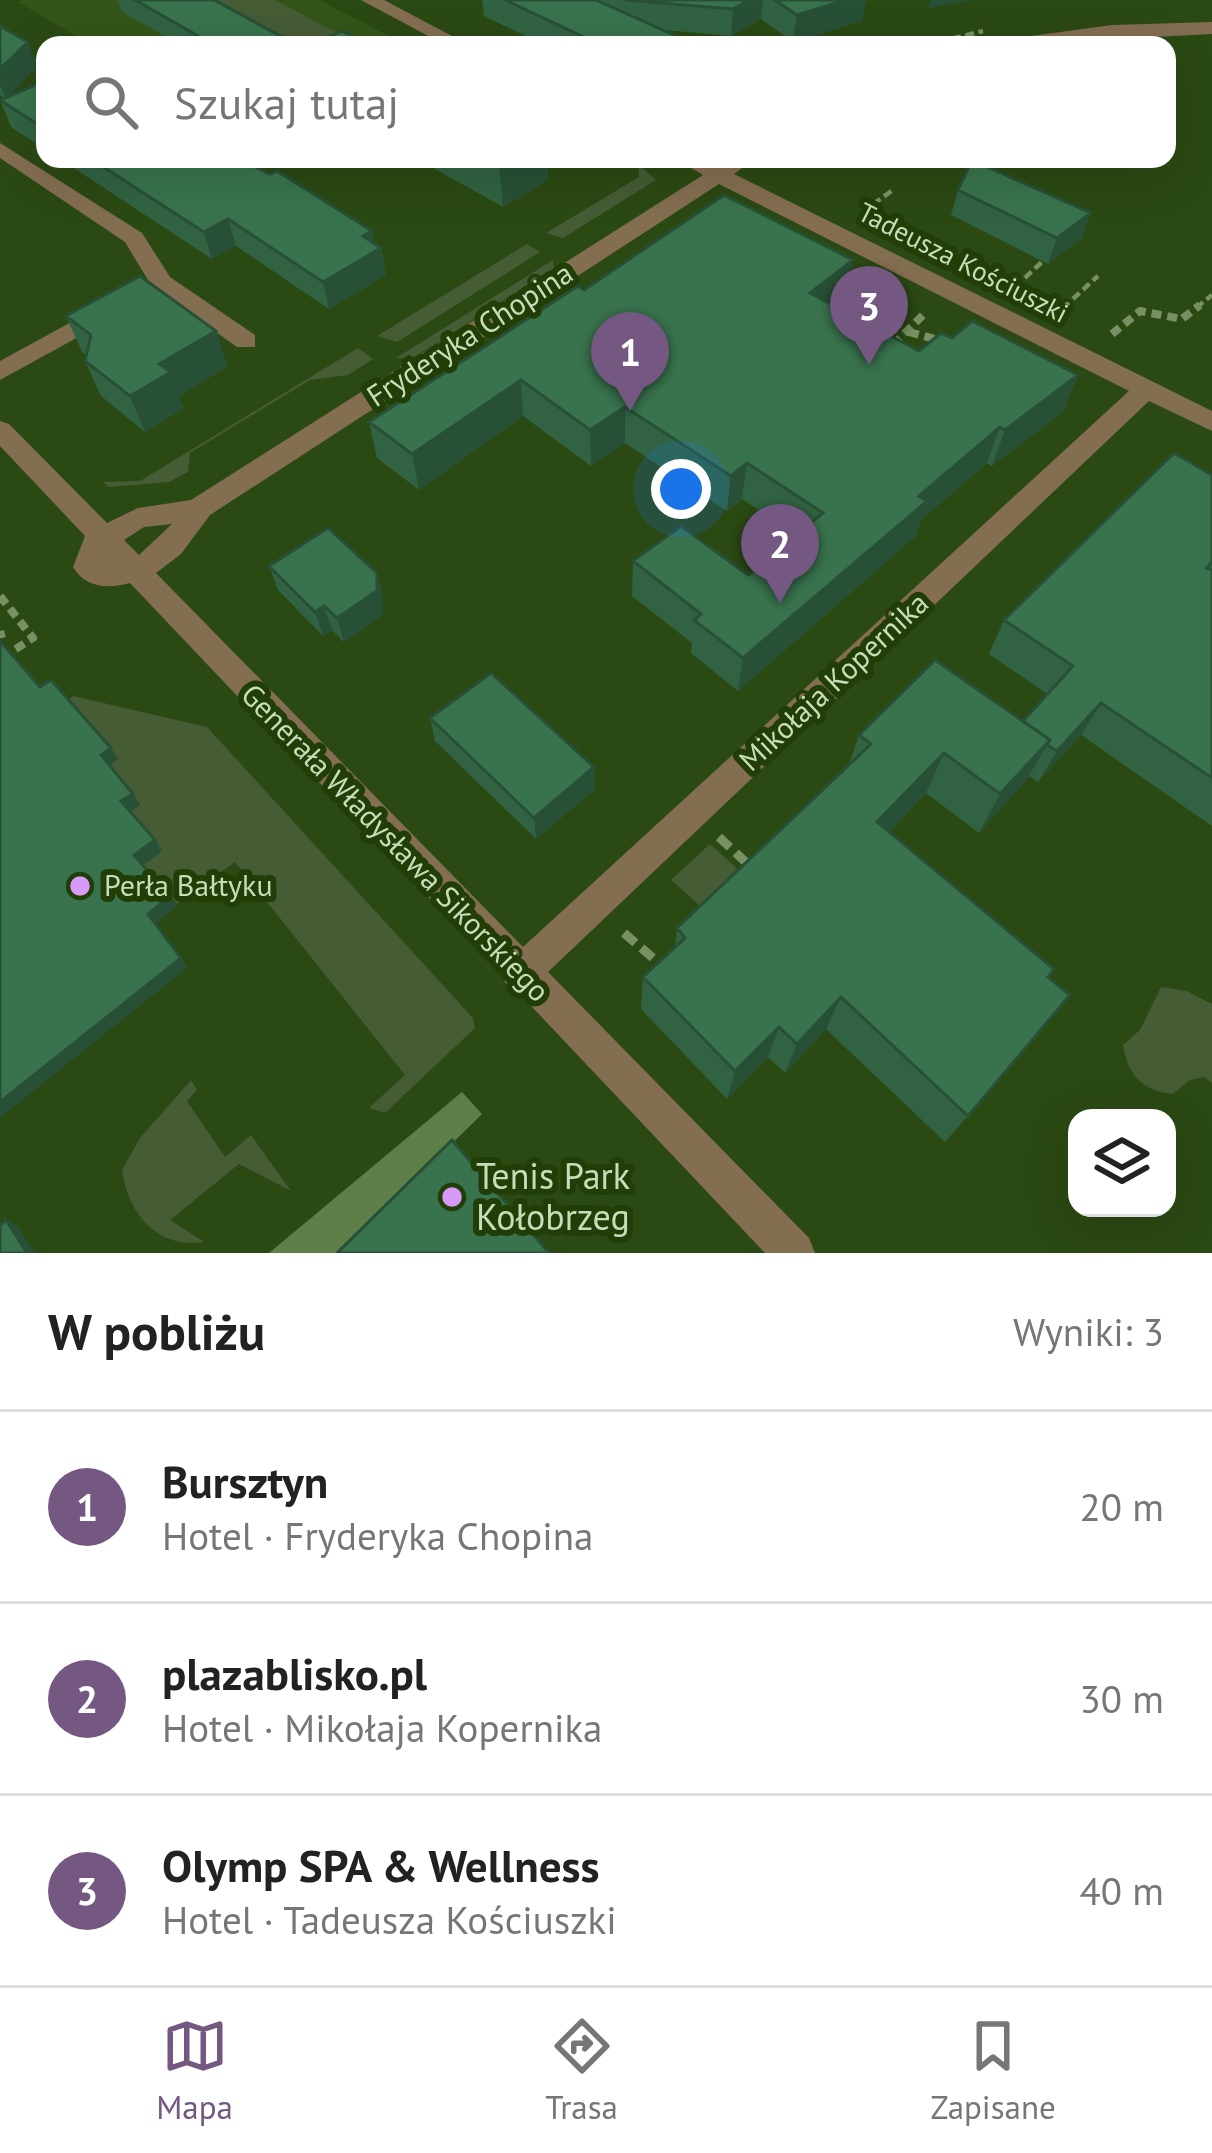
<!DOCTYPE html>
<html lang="pl">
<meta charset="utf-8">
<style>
:root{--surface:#fff;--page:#f6f6f6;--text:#222;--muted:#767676;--line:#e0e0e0;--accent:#745882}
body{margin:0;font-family:"PT Sans",sans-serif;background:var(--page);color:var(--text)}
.controls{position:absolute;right:36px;bottom:36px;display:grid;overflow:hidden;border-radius:24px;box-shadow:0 12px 48px #0002}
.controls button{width:108px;height:108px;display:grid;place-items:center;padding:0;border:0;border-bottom:3px solid var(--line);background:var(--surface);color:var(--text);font:60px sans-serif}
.you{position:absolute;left:681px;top:489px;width:42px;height:42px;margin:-30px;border:9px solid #fff;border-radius:50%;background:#1a73e8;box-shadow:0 0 0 18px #1a73e833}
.badge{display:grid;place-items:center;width:78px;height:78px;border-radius:50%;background:var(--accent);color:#fff;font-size:39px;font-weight:700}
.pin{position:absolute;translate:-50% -99px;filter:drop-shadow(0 3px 6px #0008)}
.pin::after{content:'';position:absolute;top:63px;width:42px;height:36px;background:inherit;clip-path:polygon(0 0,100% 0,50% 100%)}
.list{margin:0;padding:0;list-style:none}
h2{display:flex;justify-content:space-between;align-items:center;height:156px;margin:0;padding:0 48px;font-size:51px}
h2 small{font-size:39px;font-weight:400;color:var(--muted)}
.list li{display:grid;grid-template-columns:78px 1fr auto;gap:36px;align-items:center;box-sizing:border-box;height:192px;padding:0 48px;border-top:3px solid var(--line)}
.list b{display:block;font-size:45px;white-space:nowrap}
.list p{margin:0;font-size:39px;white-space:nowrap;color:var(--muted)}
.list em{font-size:39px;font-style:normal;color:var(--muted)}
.icon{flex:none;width:66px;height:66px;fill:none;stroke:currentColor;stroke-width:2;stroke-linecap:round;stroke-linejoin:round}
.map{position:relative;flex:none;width:1212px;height:1253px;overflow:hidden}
.search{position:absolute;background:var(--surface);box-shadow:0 12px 48px #0002;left:36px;right:36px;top:36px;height:132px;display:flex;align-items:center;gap:30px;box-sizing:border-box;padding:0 42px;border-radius:24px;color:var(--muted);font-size:45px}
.sheet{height:732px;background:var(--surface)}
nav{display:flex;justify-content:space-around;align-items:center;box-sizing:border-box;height:168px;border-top:3px solid var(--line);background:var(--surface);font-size:33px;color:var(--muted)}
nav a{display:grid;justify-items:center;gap:6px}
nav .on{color:var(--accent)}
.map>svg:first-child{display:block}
.built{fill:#345519}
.green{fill:#455c35}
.forest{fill:#5f7f49}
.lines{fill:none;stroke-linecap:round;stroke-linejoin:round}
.path-far2{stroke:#779164;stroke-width:4.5;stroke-dasharray:9 4.5;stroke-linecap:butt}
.path-far1{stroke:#779164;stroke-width:8;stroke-dasharray:10 6;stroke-linecap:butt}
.path{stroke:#779164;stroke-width:9;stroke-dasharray:15 8;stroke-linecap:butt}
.minor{fill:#846e52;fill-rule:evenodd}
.wall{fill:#316342}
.shaded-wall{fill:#285036}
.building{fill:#39734d;stroke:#285036;stroke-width:3}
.poi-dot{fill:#d89af8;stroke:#213e06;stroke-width:4.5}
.labels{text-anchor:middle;stroke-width:12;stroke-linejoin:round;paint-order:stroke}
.far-street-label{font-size:27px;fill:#c7ddb9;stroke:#213e06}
.street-label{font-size:30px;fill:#c7ddb9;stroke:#213e06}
.poi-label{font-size:30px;fill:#c7ddb9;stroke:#213e06;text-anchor:start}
.near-poi-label{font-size:36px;fill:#c7ddb9;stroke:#213e06;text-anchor:start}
</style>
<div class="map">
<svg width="1212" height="1253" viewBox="0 0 1212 1253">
<rect width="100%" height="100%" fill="#2b4913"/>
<path class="built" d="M 23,0 L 319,0 L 393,38 L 379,45 L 91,45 L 18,2 Z"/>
<path class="green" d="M 209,0 L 275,0 L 343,36 C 293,59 253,24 209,0 Z
M 638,164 L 656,180 L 563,238 L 546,233 L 639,177 Z
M 725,209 L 896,297 L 880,311 L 902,325 L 859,305 L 901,327 L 879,346 L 819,318 L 845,296 Z
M 527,244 L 540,252 L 397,342 L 377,336 Z
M 553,260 L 554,268 L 429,348 L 410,359 L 396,358 Z
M 358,348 L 373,359 L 348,375 L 310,380 L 190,453 L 188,472 L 169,482 L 109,487 L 103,482 L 140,481 Z
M 73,696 L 207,727 L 473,1018 L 475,1028 L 385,1113 L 369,1108 L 405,1075 L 235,862 L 177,904 L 142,866 L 161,851 L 130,812 L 140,804 L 108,767 L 118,759 L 68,700 Z
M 710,844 L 743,874 L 706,911 L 671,880 Z
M 1161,987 L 1187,991 L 1212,1004 L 1212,1083 L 1204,1077 L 1190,1080 L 1173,1094 C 1142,1091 1128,1075 1123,1045 L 1140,1030 Z
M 191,1080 L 197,1090 L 187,1101 L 225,1157 L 251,1135 L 291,1191 L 239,1164 L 170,1220 L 204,1242 C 157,1249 128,1214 122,1170 L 140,1138 Z"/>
<path class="forest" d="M 462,1092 L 482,1114 L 341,1253 L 269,1253 Z"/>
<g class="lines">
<path class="path-far2" d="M 926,45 L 983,31
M 862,212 L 893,190
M 1015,287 L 1043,261
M 1063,308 L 1098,276
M 1196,308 L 1212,295"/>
<path class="path-far1" d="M 1061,309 L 1066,305
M 909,332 L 942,341
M 1112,334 L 1140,311 L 1182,319 L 1200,305
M 893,345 L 925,313
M 0,596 L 33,638 L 11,652
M 0,631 L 2,638"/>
<path class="path" d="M 719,837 L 752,868
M 624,933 L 660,964"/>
<path class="minor" d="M 361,0 L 384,0 L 469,45 L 445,45 Z
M 1212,22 L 1212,34 L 1000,45 L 1009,39 L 1112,25 Z
M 0,143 L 142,233 L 170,277 L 255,335 L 255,347 L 237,347 L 160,292 L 0,380 L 0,361 L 148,280 L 125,242 L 0,158 Z
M 676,159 L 703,159 L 718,166 L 729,159 L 754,159 L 734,174 L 1212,411 L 1212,431 L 1149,401 L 548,972 L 809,1238 L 815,1253 L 765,1253 L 516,990 L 507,987 L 503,976 L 130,583 C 109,589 85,588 73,567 L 85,536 L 0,446 L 0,421 L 9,424 L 107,523 L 138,508 L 191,500 L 703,175 ZM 719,184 L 1129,391 L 523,947 L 156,573 L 181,554 L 210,515 ZM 172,524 L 139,555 L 124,540 L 144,527 Z"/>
</g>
<path class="wall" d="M 118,0 L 214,0 L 284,38 L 286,45 L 180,45 L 121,11 Z
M 482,0 L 866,0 L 862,21 L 793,42 L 761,19 L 731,36 L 664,30 L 696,45 L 544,45 L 484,16 Z
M 0,26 L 37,67 L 7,97 L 45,84 L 45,149 L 11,127 L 0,100 L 5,98 L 0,95 Z
M 60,159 L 240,159 L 372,231 L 375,244 L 381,248 L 386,275 L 329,309 L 236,246 L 212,259 Z
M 417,159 L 547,159 L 548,180 L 503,207 Z
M 958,190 L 1082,238 L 1048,264 L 951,215 Z
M 584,290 L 846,297 L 834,306 L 919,351 L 952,338 L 1078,375 L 1063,412 L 992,466 L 987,463 L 921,520 L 916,536 L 738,691 L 691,653 L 692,643 L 632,596 L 633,561 L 748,575 L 796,535 L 742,499 L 727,511 L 625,443 L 591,466 L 523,416 L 419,490 L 377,458 L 369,422 Z
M 66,316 L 228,366 L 179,396 L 184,408 L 145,432 L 101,396 L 85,361 L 86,355 L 82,352 Z
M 1212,475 L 1212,826 L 1081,735 L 1038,782 L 1029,776 L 979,833 L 926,793 L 889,832 L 1048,977 L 968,1116 L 945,1142 L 826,1029 L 785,1073 L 768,1057 L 727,1099 L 641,1009 L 643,977 L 675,947 L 677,928 L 849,764 L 859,735 L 1023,721 L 1047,694 L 989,654 L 1004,620 Z
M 269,566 L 377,573 L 383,598 L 383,615 L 344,642 L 332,630 L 323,636 L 278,590 Z
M 430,718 L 594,767 L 595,789 L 536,839 L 435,741 Z"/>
<path class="shaded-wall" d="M 749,0 L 763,0 L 761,19 L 731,36 L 733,9 Z
M 846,0 L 866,0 L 862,21 L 793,42 L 797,15 Z
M 931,0 L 974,0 L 929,8 Z
M 28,42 L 37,67 L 6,98 L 0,85 L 0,69 Z
M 508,159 L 547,159 L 548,180 L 503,207 L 499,164 Z
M 1091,213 L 1082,238 L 1048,264 L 1057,238 Z
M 228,219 L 236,246 L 212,259 L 204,232 Z
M 372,231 L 376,251 L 381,248 L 386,275 L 329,309 L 323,282 L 363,236 Z
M 853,260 L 846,297 L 804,330 L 810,293 Z
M 216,331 L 228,366 L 179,396 L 184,408 L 145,432 L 130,396 L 159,364 Z
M 1078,375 L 1063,412 L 992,466 L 1005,430 Z
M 521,380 L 523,416 L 419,490 L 412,454 Z
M 625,407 L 625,443 L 591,466 L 590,430 Z
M 1000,427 L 987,463 L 921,520 L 916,536 L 738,691 L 743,658 L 919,496 Z
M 747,463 L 742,499 L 727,511 L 731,476 Z
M 377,573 L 383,598 L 383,615 L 344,642 L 337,618 Z
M 324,606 L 332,630 L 323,636 L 315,612 Z
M 1101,703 L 1081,735 L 1038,782 L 1057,751 Z
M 1050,740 L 1026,781 L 979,833 L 1000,794 Z
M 111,748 L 118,759 L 108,767 L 101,755 Z
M 944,753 L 926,793 L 862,860 L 877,822 Z
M 594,767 L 595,789 L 536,839 L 534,818 Z
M 133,794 L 140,805 L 129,812 L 121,801 Z
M 155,840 L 162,851 L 142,866 L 134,855 Z
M 170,896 L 177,906 L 155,924 L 148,914 Z
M 181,958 L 188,967 L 0,1118 L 0,1102 Z
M 841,997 L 826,1029 L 785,1073 L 797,1044 Z
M 779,1027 L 768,1057 L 727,1099 L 735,1071 Z
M 6,1220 L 17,1225 L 35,1253 L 27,1253 Z"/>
<path class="building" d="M 135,0 L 214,0 L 284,38 L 269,45 L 214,45 Z
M 505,0 L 596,0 L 696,45 L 601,45 Z
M 625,0 L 749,0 L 733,9 Z
M 775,0 L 846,0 L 797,15 Z
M 0,26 L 28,42 L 0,69 Z
M 342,31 L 369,45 L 311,45 Z
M 42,82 L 45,84 L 45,129 L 0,100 Z
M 91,159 L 240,159 L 270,174 L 277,171 L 372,231 L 363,236 L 381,248 L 323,282 L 228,219 L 204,232 Z
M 972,160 L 1091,213 L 1057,238 L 958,190 Z
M 724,195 L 853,260 L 810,293 L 919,351 L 941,333 L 952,338 L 972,321 L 1078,375 L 1005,430 L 1000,427 L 919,496 L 927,501 L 743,658 L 694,620 L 701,614 L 633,561 L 681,526 L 748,575 L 823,513 L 747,463 L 731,476 L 625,407 L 590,430 L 521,380 L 412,454 L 369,422 L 578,286 L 584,290 Z
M 140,276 L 216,331 L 159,364 L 171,372 L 130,396 L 85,361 L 91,335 L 66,316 Z
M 1174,453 L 1212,475 L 1212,562 L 1207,568 L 1212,570 L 1212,778 L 1101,703 L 1057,751 L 1047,745 L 1050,740 L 1023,721 L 1073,666 L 1004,620 Z
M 328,528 L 377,573 L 377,591 L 337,618 L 324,606 L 315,612 L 269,566 Z
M 0,641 L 40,687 L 51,680 L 111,748 L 101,755 L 133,794 L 121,801 L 155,840 L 134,855 L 170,896 L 148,914 L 181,958 L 0,1102 Z
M 935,660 L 1050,740 L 1000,794 L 944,753 L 877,822 L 1054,969 L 1048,977 L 1070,995 L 968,1116 L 841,997 L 797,1044 L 779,1027 L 735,1071 L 643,977 L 685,938 L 677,928 L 871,744 L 859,735 Z
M 491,673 L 594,767 L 534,818 L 430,718 Z
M 452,1140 L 549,1253 L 337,1253 Z
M 6,1220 L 27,1253 L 0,1253 L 0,1225 Z"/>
<g class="poi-dot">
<circle cx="80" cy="886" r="12"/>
<circle cx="452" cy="1197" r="12"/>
</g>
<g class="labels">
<g class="far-street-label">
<text transform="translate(963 263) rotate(27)" y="9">Tadeusza Kościuszki</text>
</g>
<g class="street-label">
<text transform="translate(470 335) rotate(-33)" y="10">Fryderyka Chopina</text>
<text transform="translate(834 682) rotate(-43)" y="10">Mikołaja Kopernika</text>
<text transform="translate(395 843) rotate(46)" y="10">Generała Władysława Sikorskiego</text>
</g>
<g class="poi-label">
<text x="104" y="896">Perła Bałtyku</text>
</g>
<g class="near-poi-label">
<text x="476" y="1189">Tenis Park<tspan x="476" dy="41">Kołobrzeg</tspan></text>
</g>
</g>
</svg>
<div class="controls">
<button><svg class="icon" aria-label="layers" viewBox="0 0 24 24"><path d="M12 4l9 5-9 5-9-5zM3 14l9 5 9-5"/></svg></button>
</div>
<div class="you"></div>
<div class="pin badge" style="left:630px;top:411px">1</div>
<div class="pin badge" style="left:780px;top:603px">2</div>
<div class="pin badge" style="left:869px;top:365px">3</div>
<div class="search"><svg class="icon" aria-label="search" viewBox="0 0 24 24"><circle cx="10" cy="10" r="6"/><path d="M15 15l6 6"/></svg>Szukaj tutaj</div>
</div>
<section class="sheet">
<h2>W pobliżu<small>Wyniki: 3</small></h2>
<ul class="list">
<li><span class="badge">1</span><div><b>Bursztyn</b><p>Hotel · Fryderyka Chopina</p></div><em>20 m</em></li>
<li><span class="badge">2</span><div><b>plazablisko.pl</b><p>Hotel · Mikołaja Kopernika</p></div><em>30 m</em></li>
<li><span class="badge">3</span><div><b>Olymp SPA &amp; Wellness</b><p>Hotel · Tadeusza Kościuszki</p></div><em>40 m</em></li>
</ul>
</section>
<nav>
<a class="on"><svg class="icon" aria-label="map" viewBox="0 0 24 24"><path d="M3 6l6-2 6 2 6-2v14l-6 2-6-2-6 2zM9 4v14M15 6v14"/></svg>Mapa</a>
<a><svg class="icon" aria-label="directions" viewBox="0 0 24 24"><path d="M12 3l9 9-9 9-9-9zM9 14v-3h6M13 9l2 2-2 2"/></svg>Trasa</a>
<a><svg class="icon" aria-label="saved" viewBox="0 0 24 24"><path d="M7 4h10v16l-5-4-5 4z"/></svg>Zapisane</a>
</nav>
